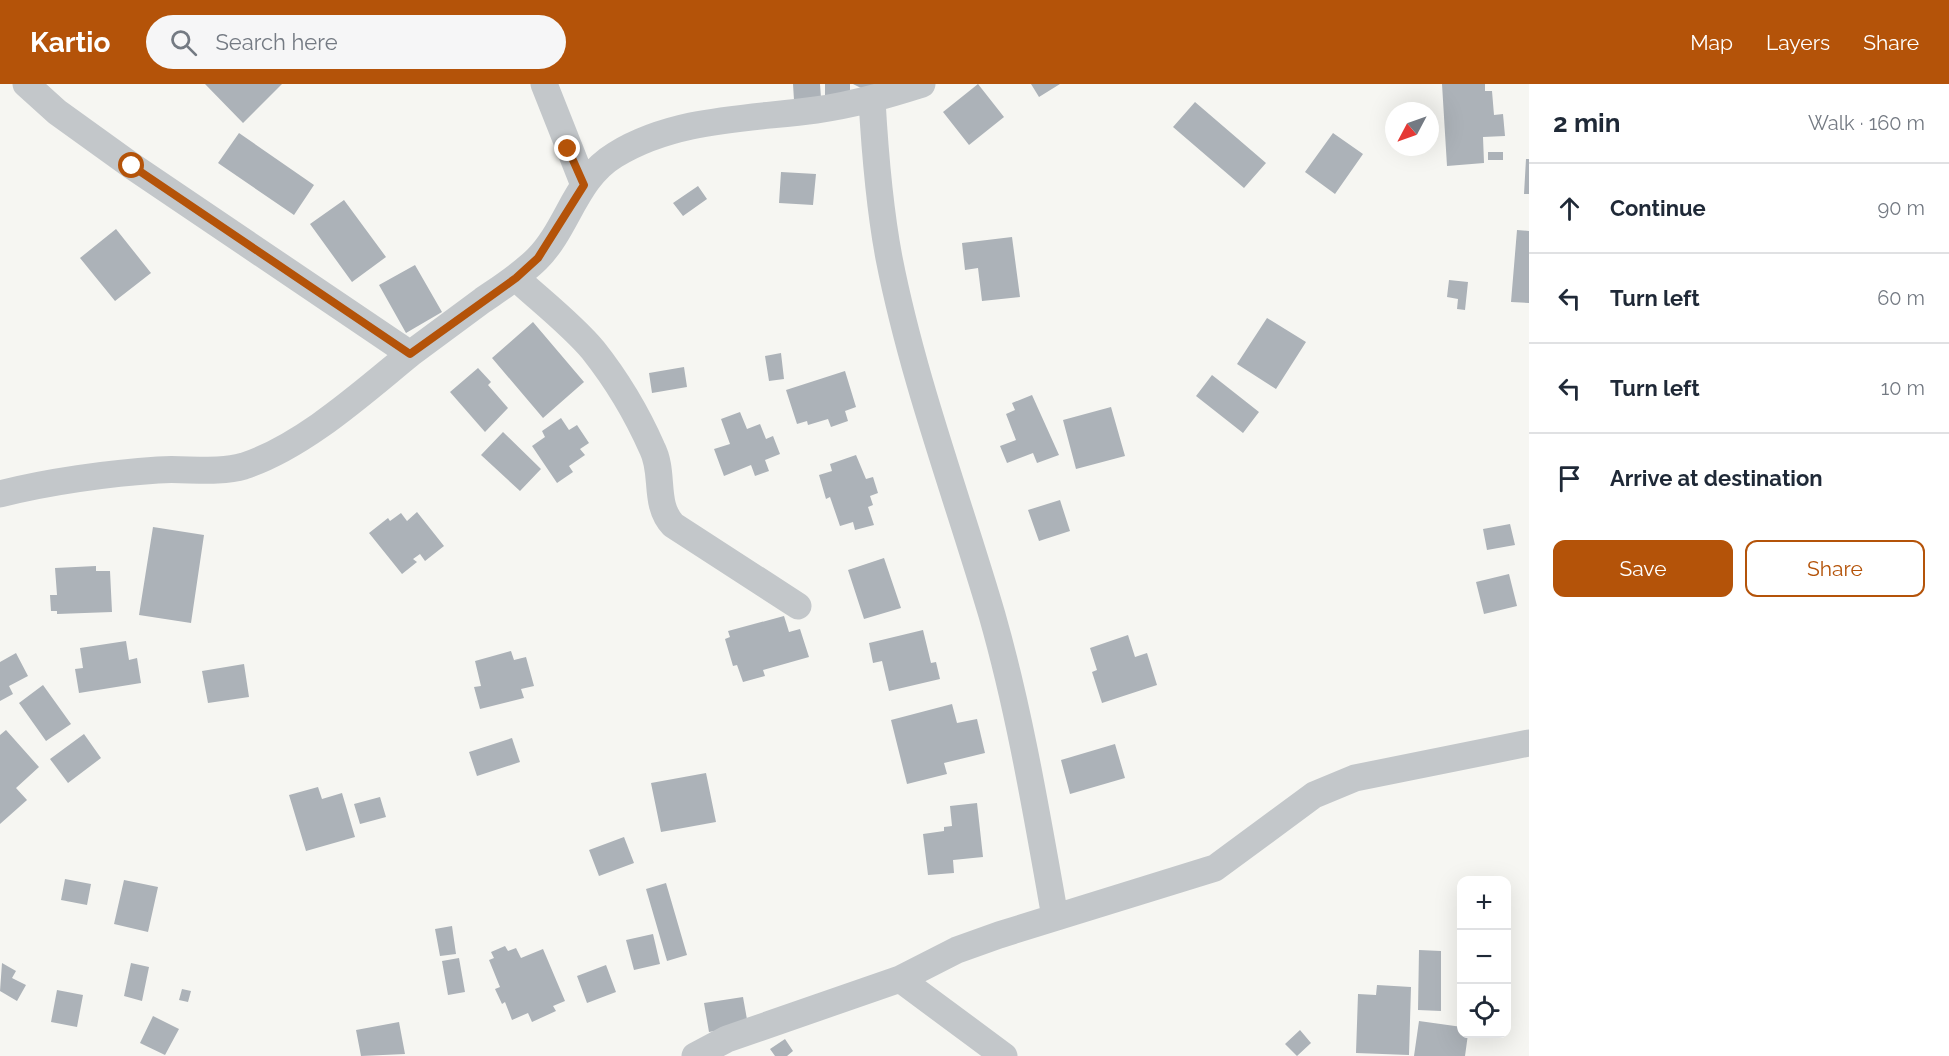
<!DOCTYPE html>
<meta charset="utf-8">
<style>
:root{--surface:#fff;--page:#f6f6f7;--text:#1f2937;--muted:#747a83;--line:#e0e1e3;--accent:#b45309}
body{margin:0;font-family:Raleway,sans-serif;background:var(--page);color:var(--text)}
.controls{position:absolute;right:18px;bottom:18px;display:grid;overflow:hidden;border-radius:12px;box-shadow:0 6px 24px #0002}
.controls button{width:54px;height:54px;display:grid;place-items:center;padding:0;border:0;border-bottom:2px solid var(--line);background:var(--surface);color:var(--text);font:30px sans-serif}
.compass{position:absolute;left:1385px;top:18px;width:54px;height:54px;border-radius:50%;background:var(--surface);box-shadow:0 6px 24px #0002;rotate:229deg}
.stop{position:absolute;width:18px;height:18px;margin:-14px;border:4px solid #b45309;border-radius:50%;background:#fff}
.stop.end{background:#b45309;border-color:#fff;box-shadow:0 2px 6px #0008}
.list{margin:0;padding:0;list-style:none}
h2{display:flex;justify-content:space-between;align-items:center;height:78px;margin:0;padding:0 24px;font-size:26px}
h2 small{font-size:20px;font-weight:400;color:var(--muted)}
.list li{display:grid;grid-template-columns:39px 1fr auto;gap:18px;align-items:center;box-sizing:border-box;height:90px;padding:0 24px;border-top:2px solid var(--line)}
.list b{display:block;font-size:22px;white-space:nowrap}
.list em{font-size:20px;font-style:normal;color:var(--muted)}
.actions{display:flex;gap:12px;padding:18px 24px}
.actions a{flex:1;padding:14px 0;border:2px solid var(--accent);border-radius:12px;text-align:center;font-size:21px;color:var(--accent)}
.actions .main{background:var(--accent);color:#fff}
.icon{flex:none;width:33px;height:33px;fill:none;stroke:currentColor;stroke-width:2;stroke-linecap:round;stroke-linejoin:round}
.map{position:relative;flex:none;width:1529px;height:972px;overflow:hidden}
header{display:flex;align-items:center;gap:36px;box-sizing:border-box;height:84px;padding:0 30px;background:var(--accent);color:#fff}
header strong{font-size:28px}
nav{display:flex;gap:33px;margin-inline-start:auto;font-size:21px}
.search{width:420px;height:54px;background:var(--page);display:flex;align-items:center;gap:15px;box-sizing:border-box;padding:0 21px;border-radius:33px;color:var(--muted);font-size:22px}
main{display:flex}
aside{flex:1;background:var(--surface)}
.map>svg:first-child{display:block}
.building{fill:#acb2b8}
.lines{fill:none;stroke-linecap:round;stroke-linejoin:round}
.minor{stroke:#c3c7ca;stroke-width:27}
.route{stroke:#b45309;stroke-width:8}
</style>
<header>
<strong>Kartio</strong>
<div class="search"><svg class="icon" aria-label="search" viewBox="0 0 24 24"><circle cx="10" cy="10" r="6"/><path d="M15 15l6 6"/></svg>Search here</div>
<nav><a>Map</a><a>Layers</a><a>Share</a></nav>
</header>
<main>
<div class="map">
<svg width="1529" height="972" viewBox="0 0 1529 972">
<rect width="100%" height="100%" fill="#f6f6f2"/>
<path class="building" d="M 205,0 L 282,0 L 243,39 Z
M 793,0 L 820,0 L 821,14 L 794,16 Z
M 825,0 L 850,0 L 850,13 L 825,13 Z
M 853,0 L 883,0 L 877,12 Z
M 978,0 L 1004,33 L 969,61 L 943,28 Z
M 1031,0 L 1060,0 L 1039,13 Z
M 1442,0 L 1485,0 L 1485,7 L 1492,7 L 1494,31 L 1503,30 L 1505,52 L 1483,53 L 1484,79 L 1447,82 Z
M 1195,18 L 1266,79 L 1244,104 L 1173,43 Z
M 239,49 L 314,101 L 294,131 L 218,79 Z
M 1333,49 L 1363,70 L 1335,110 L 1305,88 Z
M 1488,68 L 1503,68 L 1503,76 L 1488,76 Z
M 1526,75 L 1529,75 L 1529,110 L 1524,110 Z
M 781,88 L 816,90 L 813,121 L 779,119 Z
M 698,102 L 707,115 L 683,132 L 673,119 Z
M 344,116 L 386,173 L 352,198 L 310,140 Z
M 116,145 L 151,189 L 115,217 L 80,174 Z
M 1517,146 L 1529,147 L 1529,219 L 1511,218 Z
M 1012,153 L 1020,213 L 982,217 L 978,184 L 965,186 L 962,159 Z
M 415,181 L 442,228 L 406,249 L 379,201 Z
M 1449,196 L 1468,198 L 1465,226 L 1457,225 L 1458,215 L 1447,213 Z
M 1267,234 L 1306,258 L 1276,305 L 1237,280 Z
M 533,238 L 584,298 L 543,334 L 492,274 Z
M 781,269 L 784,295 L 769,297 L 765,272 Z
M 684,283 L 687,303 L 652,309 L 649,289 Z
M 478,284 L 491,298 L 488,301 L 508,324 L 485,348 L 450,308 Z
M 845,287 L 856,323 L 845,327 L 848,337 L 831,343 L 828,335 L 808,341 L 807,337 L 797,340 L 786,306 Z
M 1212,291 L 1259,328 L 1243,349 L 1196,312 Z
M 1032,311 L 1059,371 L 1037,379 L 1033,369 L 1007,379 L 1000,362 L 1016,356 L 1006,330 L 1015,326 L 1012,319 Z
M 1111,323 L 1125,372 L 1076,385 L 1063,336 Z
M 740,328 L 747,345 L 760,340 L 766,355 L 773,352 L 780,370 L 765,376 L 769,387 L 755,392 L 751,381 L 724,392 L 714,365 L 730,360 L 721,335 Z
M 561,334 L 569,346 L 577,341 L 589,359 L 580,365 L 585,371 L 569,382 L 573,388 L 557,399 L 532,362 L 545,353 L 542,347 Z
M 503,348 L 541,385 L 520,407 L 481,371 Z
M 856,371 L 866,395 L 873,393 L 878,409 L 870,412 L 873,421 L 868,423 L 874,441 L 855,446 L 853,438 L 840,442 L 830,413 L 826,415 L 819,391 L 832,387 L 830,380 Z
M 1060,416 L 1070,447 L 1039,457 L 1028,426 Z
M 417,428 L 444,462 L 425,477 L 420,470 L 413,475 L 417,478 L 402,490 L 369,449 L 388,434 L 390,437 L 401,429 L 407,437 Z
M 1510,440 L 1515,461 L 1487,466 L 1483,445 Z
M 153,443 L 204,451 L 191,539 L 139,531 Z
M 884,474 L 901,524 L 864,535 L 848,486 Z
M 96,482 L 96,487 L 110,487 L 112,528 L 57,530 L 57,527 L 51,527 L 50,511 L 57,511 L 55,484 Z
M 1509,490 L 1517,522 L 1484,530 L 1476,498 Z
M 784,532 L 789,548 L 800,545 L 809,573 L 763,586 L 765,592 L 743,598 L 737,581 L 733,582 L 725,555 L 730,553 L 728,547 Z
M 923,546 L 931,579 L 936,578 L 940,595 L 889,607 L 882,577 L 873,579 L 869,559 Z
M 1128,551 L 1135,573 L 1147,569 L 1157,601 L 1102,619 L 1092,588 L 1097,586 L 1090,564 Z
M 126,557 L 129,576 L 137,574 L 141,599 L 79,609 L 75,585 L 83,584 L 80,564 Z
M 511,567 L 514,576 L 526,573 L 534,602 L 521,605 L 524,614 L 480,625 L 474,603 L 481,602 L 475,577 Z
M 16,569 L 28,592 L 9,602 L 13,610 L 0,617 L 0,578 Z
M 244,580 L 249,613 L 208,619 L 202,587 Z
M 43,601 L 71,640 L 46,657 L 19,619 Z
M 952,620 L 957,639 L 977,635 L 985,669 L 944,679 L 947,690 L 907,700 L 891,636 Z
M 6,646 L 39,683 L 16,704 L 27,716 L 0,740 L 0,651 Z
M 84,650 L 101,674 L 68,699 L 50,675 Z
M 512,654 L 520,678 L 477,692 L 469,668 Z
M 1115,660 L 1125,694 L 1070,710 L 1061,676 Z
M 706,689 L 716,738 L 661,748 L 651,699 Z
M 318,703 L 322,715 L 342,709 L 355,753 L 306,767 L 289,711 Z
M 380,713 L 386,733 L 360,740 L 354,720 Z
M 977,719 L 983,773 L 953,776 L 954,789 L 928,791 L 923,750 L 944,747 L 944,743 L 952,742 L 950,722 Z
M 624,753 L 634,779 L 599,792 L 589,766 Z
M 65,795 L 91,800 L 87,821 L 61,816 Z
M 124,796 L 158,803 L 148,848 L 114,840 Z
M 666,799 L 687,871 L 667,877 L 646,805 Z
M 452,842 L 456,870 L 440,872 L 435,845 Z
M 653,850 L 660,880 L 634,886 L 626,856 Z
M 505,862 L 508,867 L 516,864 L 521,874 L 543,865 L 565,917 L 553,922 L 556,927 L 532,938 L 528,929 L 512,936 L 505,918 L 502,920 L 495,905 L 500,903 L 489,876 L 494,874 L 491,868 Z
M 1419,866 L 1441,867 L 1441,927 L 1418,926 Z
M 459,874 L 465,908 L 448,911 L 442,877 Z
M 2,879 L 16,887 L 12,894 L 26,901 L 17,917 L 0,907 Z
M 131,879 L 149,883 L 142,917 L 124,912 Z
M 606,881 L 616,908 L 587,919 L 577,892 Z
M 1377,901 L 1411,903 L 1409,971 L 1356,969 L 1358,910 L 1376,911 Z
M 182,905 L 191,907 L 188,918 L 179,916 Z
M 57,906 L 83,911 L 77,943 L 51,938 Z
M 743,913 L 748,941 L 709,948 L 704,919 Z
M 153,932 L 179,945 L 165,971 L 140,959 Z
M 1419,937 L 1462,943 L 1462,950 L 1468,950 L 1465,972 L 1414,972 Z
M 399,938 L 405,970 L 361,972 L 356,946 Z
M 1300,946 L 1311,959 L 1297,972 L 1285,960 Z
M 785,955 L 793,967 L 787,972 L 775,972 L 770,965 Z"/>
<g class="lines">
<path class="minor" d="M 26,0 L 57,28 L 132,82 L 410,270 C 434,252 459,234 483,216 C 502,203 521,191 537,175 C 568,144 575,95 615,71 C 675,34 749,35 816,26 C 853,21 887,11 922,0
M 544,0 L 584,101
M 872,16 C 875,69 879,121 889,174 C 913,296 957,412 992,531 C 1020,629 1037,732 1055,833
M 516,194 C 541,217 571,240 593,266 C 616,295 637,330 652,364 C 665,389 653,420 673,441 L 798,522
M 0,410 C 46,398 110,389 158,386 C 185,384 218,390 244,382 C 304,362 362,309 410,270
M 900,895 L 1004,972
M 695,972 L 727,955 L 900,895 L 957,866 L 999,851 L 1215,784 L 1314,711 L 1355,694 L 1529,659"/>
</g>
<g class="lines">
<path class="route" d="M 132,82 L 410,270 L 516,194 L 538,174 L 584,101 L 568,65"/>
</g>
</svg>
<div class="controls">
<button>+</button>
<button>−</button>
<button><svg class="icon" aria-label="locate" viewBox="0 0 24 24"><circle cx="12" cy="12" r="6"/><path d="M12 2v4M12 18v4M2 12h4M18 12h4"/></svg></button>
</div>
<svg class="compass" viewBox="-18 -18 36 36"><path d="M0-13l5 13h-10z" fill="#e53935"/><path d="M0 13l5-13h-10z" fill="#747a83"/></svg>
<div class="stop" style="left:132px;top:82px"></div>
<div class="stop end" style="left:568px;top:65px"></div>
</div>
<aside>
<h2>2 min<small>Walk · 160 m</small></h2>
<ul class="list">
<li><svg class="icon" aria-label="ahead" viewBox="0 0 24 24"><path d="M12 20V5M6 11l6-6 6 6"/></svg><div><b>Continue</b></div><em>90 m</em></li>
<li><svg class="icon" aria-label="left" viewBox="0 0 24 24"><path d="M17 20v-9H6M10 6l-5 5 5 5"/></svg><div><b>Turn left</b></div><em>60 m</em></li>
<li><svg class="icon" aria-label="left" viewBox="0 0 24 24"><path d="M17 20v-9H6M10 6l-5 5 5 5"/></svg><div><b>Turn left</b></div><em>10 m</em></li>
<li><svg class="icon" aria-label="arrive" viewBox="0 0 24 24"><path d="M6 21V4h12l-3 4 3 4H6"/></svg><div><b>Arrive at destination</b></div></li>
</ul>
<div class="actions"><a class="main">Save</a><a>Share</a></div>
</aside>
</main>
